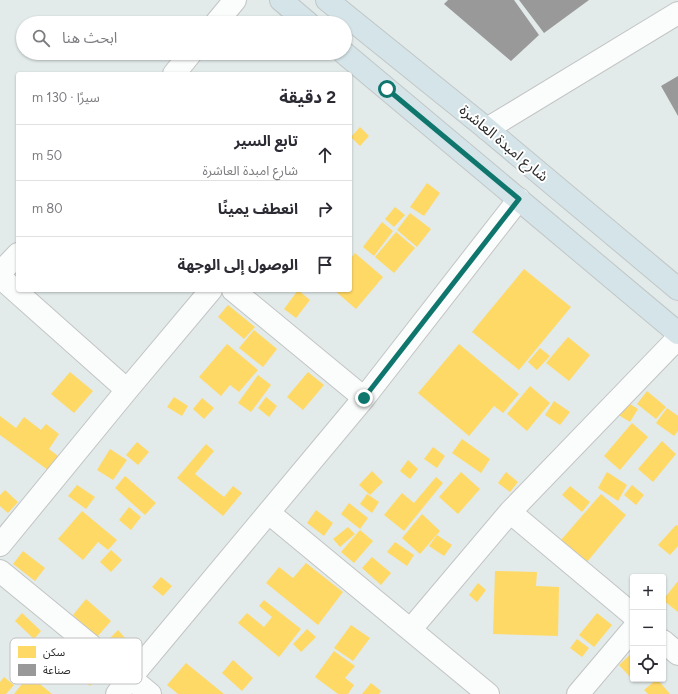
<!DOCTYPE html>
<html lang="ar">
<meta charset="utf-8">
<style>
:root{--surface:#fff;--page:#f7f7f7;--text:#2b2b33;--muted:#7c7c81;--line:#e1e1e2}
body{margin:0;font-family:Figtree,"Noto Sans Arabic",sans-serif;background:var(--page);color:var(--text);direction:rtl}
.controls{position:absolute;right:12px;bottom:12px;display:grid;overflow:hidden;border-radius:4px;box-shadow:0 1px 3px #0004}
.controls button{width:36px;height:36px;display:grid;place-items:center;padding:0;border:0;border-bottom:1px solid var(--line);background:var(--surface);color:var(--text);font:20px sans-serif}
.stop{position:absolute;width:12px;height:12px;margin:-9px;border:3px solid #0f766e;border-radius:50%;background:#fff}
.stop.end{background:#0f766e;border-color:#fff;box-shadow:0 1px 4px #0008}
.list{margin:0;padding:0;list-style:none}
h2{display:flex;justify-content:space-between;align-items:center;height:52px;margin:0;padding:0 16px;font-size:17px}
h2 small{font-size:13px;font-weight:400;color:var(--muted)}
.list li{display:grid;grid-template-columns:26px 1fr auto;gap:12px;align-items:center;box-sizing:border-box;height:56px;padding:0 16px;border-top:1px solid var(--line)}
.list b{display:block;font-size:15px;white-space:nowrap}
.list p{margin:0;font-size:13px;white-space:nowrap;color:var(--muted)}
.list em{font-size:13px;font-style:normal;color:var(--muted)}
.icon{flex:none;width:22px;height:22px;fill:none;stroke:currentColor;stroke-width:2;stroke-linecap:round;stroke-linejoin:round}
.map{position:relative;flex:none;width:678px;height:694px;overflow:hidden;direction:ltr}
.search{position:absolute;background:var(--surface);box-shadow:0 1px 3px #0004;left:16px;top:16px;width:336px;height:44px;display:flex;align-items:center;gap:10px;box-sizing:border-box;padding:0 14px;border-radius:22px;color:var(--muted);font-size:15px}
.panel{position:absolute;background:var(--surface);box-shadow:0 1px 3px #0004;left:16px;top:72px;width:336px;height:220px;border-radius:4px;direction:rtl}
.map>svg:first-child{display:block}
.homes{fill:#ffd966}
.industry{fill:#999}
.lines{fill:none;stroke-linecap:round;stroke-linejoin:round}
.minor-casing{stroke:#c3c4c4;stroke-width:24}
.major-casing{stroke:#c2c6c6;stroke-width:24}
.minor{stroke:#fbfcfc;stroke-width:22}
.major{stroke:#d4e4e8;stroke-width:22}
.route{stroke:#0f766e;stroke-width:5}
.labels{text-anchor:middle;stroke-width:4;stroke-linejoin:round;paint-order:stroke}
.street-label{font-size:15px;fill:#2c2c2c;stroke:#fff}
.key{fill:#fff;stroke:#c0c0c0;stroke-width:1}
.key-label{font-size:11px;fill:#2c2c2c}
</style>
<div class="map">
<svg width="678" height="694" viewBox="0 0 678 694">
<rect width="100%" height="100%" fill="#e2eaea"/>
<path class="homes" d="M 360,127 L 369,136 L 360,146 L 351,137 Z
M 427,183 L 440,193 L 424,216 L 410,207 Z
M 395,207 L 405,215 L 394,227 L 385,219 Z
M 410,213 L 431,229 L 417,247 L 397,230 Z
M 382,222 L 393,231 L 374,256 L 363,247 Z
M 396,232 L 415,248 L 394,273 L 375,257 Z
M 355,253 L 383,277 L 356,309 L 334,290 L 350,290 L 350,259 Z
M 524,269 L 571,307 L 519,370 L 472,332 Z
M 298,290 L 310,300 L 296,318 L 284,309 Z
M 228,305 L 255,327 L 244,339 L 218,317 Z
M 254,330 L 277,349 L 263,367 L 239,348 Z
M 568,337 L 590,355 L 569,381 L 546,363 Z
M 227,344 L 258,370 L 239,392 L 230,385 L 221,396 L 199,377 Z
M 459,344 L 519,394 L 503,413 L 494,406 L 469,436 L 418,393 Z
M 540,348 L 550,356 L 537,370 L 528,362 Z
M 70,372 L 93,391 L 74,413 L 51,394 Z
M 308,372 L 324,385 L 303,410 L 287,397 Z
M 258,375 L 271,385 L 251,412 L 238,403 Z
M 530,386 L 550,403 L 527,431 L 507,414 Z
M 647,391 L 666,407 L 656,419 L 637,404 Z
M 174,397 L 188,406 L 182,416 L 167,407 Z
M 266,397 L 277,406 L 269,417 L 258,408 Z
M 202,398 L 214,408 L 204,419 L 193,409 Z
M 554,401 L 570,412 L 560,425 L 545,415 Z
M 625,401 L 638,409 L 630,422 L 617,414 Z
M 667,408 L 678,416 L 678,431 L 674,436 L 656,423 Z
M 0,416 L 16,428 L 24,417 L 41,430 L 46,424 L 59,434 L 49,449 L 58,456 L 48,470 L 0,435 Z
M 632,423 L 648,437 L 620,470 L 604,456 Z
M 462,439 L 490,459 L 481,473 L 452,453 Z
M 662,441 L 676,454 L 653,482 L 638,469 Z
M 137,442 L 149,452 L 138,465 L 126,455 Z
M 206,444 L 214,451 L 195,474 L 224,497 L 233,486 L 242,493 L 223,516 L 177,478 Z
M 433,447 L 445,456 L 437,468 L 424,459 Z
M 110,449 L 127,460 L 113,480 L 97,470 Z
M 408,460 L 418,469 L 410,479 L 400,471 Z
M 372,471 L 383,482 L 370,495 L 359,485 Z
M 461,472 L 480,489 L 458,514 L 439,497 Z
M 506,472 L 518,482 L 510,492 L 498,483 Z
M 607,472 L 627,485 L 618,501 L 598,488 Z
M 125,476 L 156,503 L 145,515 L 115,488 Z
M 436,477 L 443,483 L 404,531 L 384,515 L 402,493 L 414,503 Z
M 77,485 L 95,497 L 86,509 L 68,496 Z
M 632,485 L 644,495 L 636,505 L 624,495 Z
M 570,486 L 590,502 L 582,512 L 562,495 Z
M 5,490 L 18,502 L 8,513 L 0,506 L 0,495 Z
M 367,494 L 379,502 L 372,513 L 360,504 Z
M 601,494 L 626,515 L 587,562 L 561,540 Z
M 349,503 L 368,518 L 360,529 L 341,514 Z
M 129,507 L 141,517 L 131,530 L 119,520 Z
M 316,510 L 333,523 L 324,536 L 307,523 Z
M 82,511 L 117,540 L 108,550 L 98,542 L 83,560 L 58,539 Z
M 422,514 L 440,531 L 420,554 L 402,538 Z
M 676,525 L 678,526 L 678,546 L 670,555 L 658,545 Z
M 348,527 L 355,534 L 340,547 L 333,539 Z
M 360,530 L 373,541 L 354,563 L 341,552 Z
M 437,535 L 452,545 L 444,556 L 429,546 Z
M 395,542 L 414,555 L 407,566 L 387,552 Z
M 111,550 L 122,560 L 111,572 L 100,562 Z
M 23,551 L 45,568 L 35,581 L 13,564 Z
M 372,557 L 391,573 L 381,585 L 362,568 Z
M 306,563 L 343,592 L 318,625 L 266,583 L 279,567 L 293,578 Z
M 495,571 L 537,572 L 536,586 L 559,587 L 558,636 L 493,634 Z
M 161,577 L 172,586 L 163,596 L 152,587 Z
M 678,581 L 678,612 L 663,600 Z
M 478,583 L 486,590 L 477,602 L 469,595 Z
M 86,599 L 111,621 L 97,637 L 73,615 Z
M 264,600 L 301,629 L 279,657 L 238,623 L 247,613 L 264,627 L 272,617 L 259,606 Z
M 22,613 L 41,631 L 34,639 L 15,621 Z
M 597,613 L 612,625 L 594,647 L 579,635 Z
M 351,625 L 370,638 L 353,661 L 334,648 Z
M 307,629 L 316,637 L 301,652 L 293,644 Z
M 118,630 L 127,640 L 118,649 L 108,640 Z
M 577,639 L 589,648 L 582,657 L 570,648 Z
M 334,651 L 355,666 L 345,678 L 354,685 L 348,694 L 338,694 L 315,677 Z
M 633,652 L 633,674 L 630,677 L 619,665 Z
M 233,660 L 253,678 L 242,691 L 222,673 Z
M 186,663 L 224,694 L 178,694 L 167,685 Z
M 89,665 L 99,674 L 90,686 L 79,677 Z
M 29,675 L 52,694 L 14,694 Z
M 4,677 L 14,685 L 6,694 L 0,694 L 0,682 Z
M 657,679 L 670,694 L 648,694 L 644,690 Z
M 371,683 L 381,691 L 379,694 L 362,694 Z"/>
<path class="industry" d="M 448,0 L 514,0 L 539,35 L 511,61 L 444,4 Z
M 519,0 L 589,0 L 544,33 Z
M 678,76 L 678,116 L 661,86 Z"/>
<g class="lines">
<g class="minor-casing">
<path id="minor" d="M 216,23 L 235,0
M 174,74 L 191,53
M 487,129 L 678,13
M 0,273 L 18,254
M 0,277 L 127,390
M 233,290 L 364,398
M 510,512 L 633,615
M 269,513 L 488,694
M 0,545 L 127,390 L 211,290
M 0,571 L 150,694
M 411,629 L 510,512 L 678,338
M 663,641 L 678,654
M 117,694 L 364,398 L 519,199
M 578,694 L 633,629"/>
</g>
<g class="major-casing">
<path id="major" d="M 281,0 L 308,23
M 327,0 L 487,129 L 678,289
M 344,53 L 678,333"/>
</g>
<use href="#minor" class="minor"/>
<use href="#major" class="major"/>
</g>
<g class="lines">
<path class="route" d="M 364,398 L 519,199 L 387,89"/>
</g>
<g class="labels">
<g class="street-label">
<text transform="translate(504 143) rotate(40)" y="5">شارع امبدة العاشرة</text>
</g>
</g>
<rect x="10" y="638" width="132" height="46" rx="6" class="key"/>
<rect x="18" y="646" width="18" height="12" fill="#ffd966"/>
<rect x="18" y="664" width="18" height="12" fill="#999"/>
<g class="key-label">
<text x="43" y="656">سكن</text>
<text x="43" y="674">صناعة</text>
</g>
</svg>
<div class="controls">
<button>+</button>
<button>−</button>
<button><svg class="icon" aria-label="locate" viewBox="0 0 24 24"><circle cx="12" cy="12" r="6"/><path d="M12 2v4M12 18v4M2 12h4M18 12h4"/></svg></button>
</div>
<div class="stop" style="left:387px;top:89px"></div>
<div class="stop end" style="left:364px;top:398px"></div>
<div class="search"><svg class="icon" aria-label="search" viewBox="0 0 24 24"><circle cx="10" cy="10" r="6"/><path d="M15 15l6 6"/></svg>ابحث هنا</div>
<section class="panel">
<h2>2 دقيقة<small>سيرًا · 130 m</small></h2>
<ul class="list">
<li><svg class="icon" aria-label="ahead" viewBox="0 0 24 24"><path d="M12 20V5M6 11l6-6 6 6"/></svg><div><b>تابع السير</b><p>شارع امبدة العاشرة</p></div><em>50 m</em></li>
<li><svg class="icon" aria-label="right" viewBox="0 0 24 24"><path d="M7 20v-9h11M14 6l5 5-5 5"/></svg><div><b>انعطف يمينًا</b></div><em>80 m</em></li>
<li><svg class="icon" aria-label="arrive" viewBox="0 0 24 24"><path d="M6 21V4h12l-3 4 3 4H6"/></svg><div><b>الوصول إلى الوجهة</b></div></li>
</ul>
</section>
</div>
